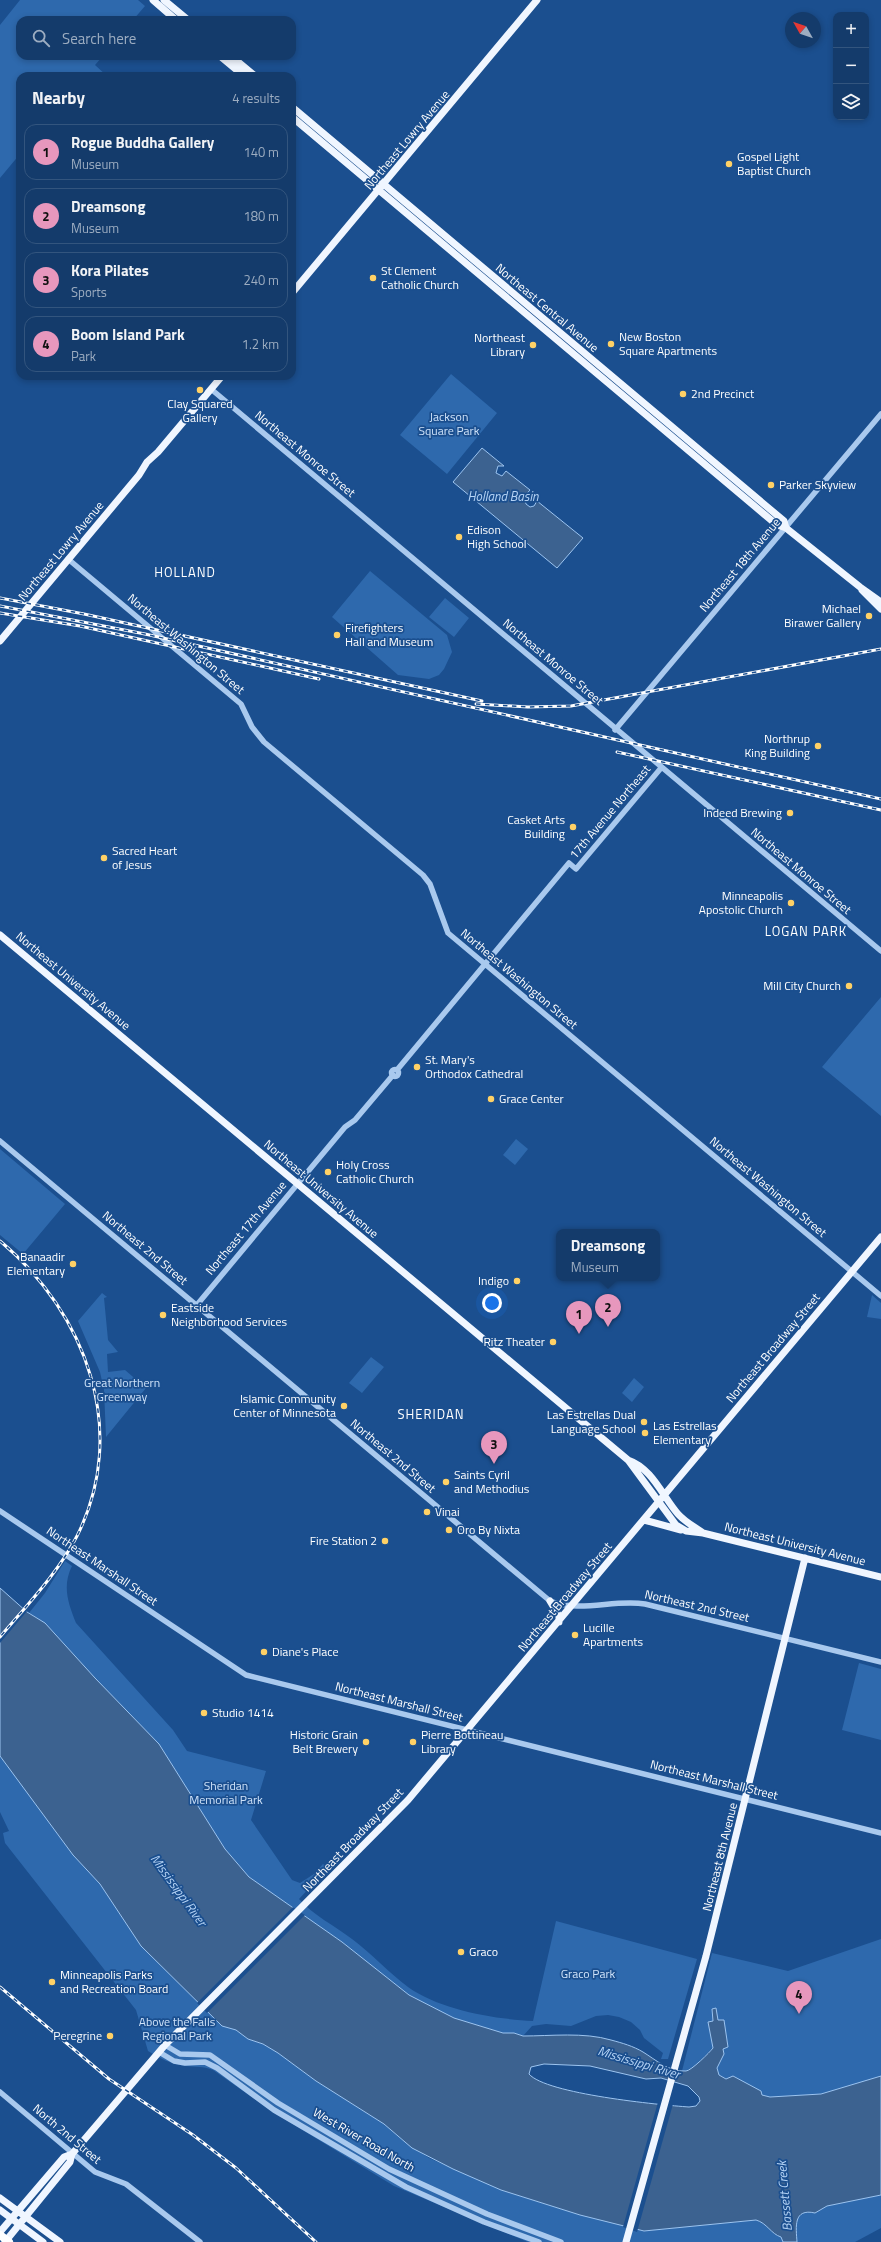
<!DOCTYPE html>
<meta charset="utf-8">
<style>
:root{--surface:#143b6b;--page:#1d4271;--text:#f1f3f6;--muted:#9dadc1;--line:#33557e;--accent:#e797bd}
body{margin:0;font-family:"Titillium Web",sans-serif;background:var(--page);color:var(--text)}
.controls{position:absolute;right:12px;top:12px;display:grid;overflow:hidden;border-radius:8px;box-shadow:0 2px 6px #0003}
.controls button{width:36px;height:36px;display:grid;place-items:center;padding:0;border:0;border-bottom:1px solid var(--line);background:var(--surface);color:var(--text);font:20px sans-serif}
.compass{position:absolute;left:785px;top:12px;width:36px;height:36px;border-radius:50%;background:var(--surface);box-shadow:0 2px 6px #0003;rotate:310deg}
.you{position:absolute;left:492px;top:1303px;width:14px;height:14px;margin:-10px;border:3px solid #fff;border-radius:50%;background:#1a73e8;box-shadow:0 0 0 6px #1a73e833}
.badge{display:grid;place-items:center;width:26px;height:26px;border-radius:50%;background:var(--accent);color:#111;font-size:13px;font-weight:700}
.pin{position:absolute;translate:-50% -33px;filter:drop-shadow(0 1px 2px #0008)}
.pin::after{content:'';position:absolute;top:21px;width:14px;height:12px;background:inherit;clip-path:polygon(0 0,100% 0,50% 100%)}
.popup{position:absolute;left:556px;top:1229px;width:104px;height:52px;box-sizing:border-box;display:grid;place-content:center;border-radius:8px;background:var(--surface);filter:drop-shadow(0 1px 3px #0005);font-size:13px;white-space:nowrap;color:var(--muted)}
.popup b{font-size:15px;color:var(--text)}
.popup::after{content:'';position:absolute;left:50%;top:100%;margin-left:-8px;border:8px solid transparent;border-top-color:var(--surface)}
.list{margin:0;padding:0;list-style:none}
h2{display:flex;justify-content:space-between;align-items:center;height:52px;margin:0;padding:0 16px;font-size:17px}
h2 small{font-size:13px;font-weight:400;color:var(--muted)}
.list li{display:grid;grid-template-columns:26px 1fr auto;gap:12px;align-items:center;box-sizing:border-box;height:56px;margin:0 8px 8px;padding:0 8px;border:1px solid var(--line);border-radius:12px}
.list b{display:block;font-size:15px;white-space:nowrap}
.list p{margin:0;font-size:13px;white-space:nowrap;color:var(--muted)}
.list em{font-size:13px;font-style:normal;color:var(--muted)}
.icon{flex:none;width:22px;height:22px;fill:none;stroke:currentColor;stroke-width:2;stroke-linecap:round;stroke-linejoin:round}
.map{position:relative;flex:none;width:881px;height:2242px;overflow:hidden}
.search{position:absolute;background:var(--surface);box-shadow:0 2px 6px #0003;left:16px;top:16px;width:280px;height:44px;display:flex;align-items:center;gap:10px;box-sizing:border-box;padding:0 14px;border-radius:12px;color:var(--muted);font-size:15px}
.panel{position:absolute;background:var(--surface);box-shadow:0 2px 6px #0003;left:16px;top:72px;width:280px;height:308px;border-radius:12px}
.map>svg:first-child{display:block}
.green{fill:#2e69ad}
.water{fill:#3c6290;stroke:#9cc4f0;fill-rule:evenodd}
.pier{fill:#1b4f8f}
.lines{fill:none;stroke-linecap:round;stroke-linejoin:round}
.minor{stroke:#a9c9ee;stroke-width:5.5}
.major{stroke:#f0f6ff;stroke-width:7}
.highway{stroke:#fff;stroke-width:8}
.rail-casing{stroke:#fff;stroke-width:3}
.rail{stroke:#1b4f8f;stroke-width:1.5;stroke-dasharray:4.5;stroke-linecap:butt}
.poi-dot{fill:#ffd166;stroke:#1b4f8f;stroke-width:1.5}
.labels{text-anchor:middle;stroke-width:3.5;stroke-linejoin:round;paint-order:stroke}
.street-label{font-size:12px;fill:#fff;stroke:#1b4f8f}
.poi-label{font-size:12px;fill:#fff;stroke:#1b4f8f;text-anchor:start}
.park-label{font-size:12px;fill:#cfe3fa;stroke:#1b4f8f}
.water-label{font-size:13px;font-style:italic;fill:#b5d3f5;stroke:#1b4f8f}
.neighbourhood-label{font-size:13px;letter-spacing:1px;fill:#fff;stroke:#1b4f8f}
</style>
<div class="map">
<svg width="881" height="2242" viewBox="0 0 881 2242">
<rect width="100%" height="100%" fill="#1b4f8f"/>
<path class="green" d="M 20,0 L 138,0 L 145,6 L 133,20 L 20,20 L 20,56 L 103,56 L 95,65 L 107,76 L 20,76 L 20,154 L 0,178 L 0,25 Z
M 451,374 L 497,413 L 447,474 L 400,435 Z
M 370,571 L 447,635 L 452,652 L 444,669 L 439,675 L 429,679 L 398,675 L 332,617 Z
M 445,598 L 469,618 L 454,637 L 429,617 Z
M 881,997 L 881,1116 L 822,1067 Z
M 516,1139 L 528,1149 L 515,1165 L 503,1155 Z
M 0,1149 L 65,1204 L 23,1254 L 0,1235 Z
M 102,1293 L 107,1297 L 104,1298 L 108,1340 L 118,1352 L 107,1354 L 108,1372 L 125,1370 L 146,1388 L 106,1437 L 104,1390 L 100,1372 L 78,1321 Z
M 872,1295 L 881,1303 L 881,1319 L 867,1317 Z
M 371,1357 L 384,1367 L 362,1393 L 349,1383 Z
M 634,1378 L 644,1387 L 632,1402 L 622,1393 Z
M 65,1561 L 72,1566 C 62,1586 68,1603 76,1623 L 173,1730 L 187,1751 L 266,1771 L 251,1820 L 292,1880 L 300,1883 L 314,1874 L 323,1864 L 328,1868 L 299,1899 C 313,1915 335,1926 352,1939 C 372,1954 388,1972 408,1987 C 440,2010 494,2019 533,2021 L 556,1921 L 697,1959 L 668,2059 L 661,2059 L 663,2053 L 644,2038 L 640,2030 L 631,2022 L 619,2017 L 608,2015 L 596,2016 L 571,2026 L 546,2024 L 532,2026 L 523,2036 L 514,2033 L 503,2033 L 454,2018 L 409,1995 L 342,1942 L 249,1877 L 225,1849 L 159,1744 L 95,1678 L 45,1623 L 29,1613 L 45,1593 Z
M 859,1663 L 881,1669 L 881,1740 L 842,1730 Z
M 0,1756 L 73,1855 L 100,1884 L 141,1946 L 222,2026 L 236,2030 L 248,2039 L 263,2044 L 278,2053 L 316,2081 L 384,2124 L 401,2139 L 429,2158 L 501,2190 L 580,2215 L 644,2231 L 756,2220 C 767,2223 771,2234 781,2237 L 783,2242 L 528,2242 L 394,2186 L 273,2112 L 213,2070 C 203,2066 196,2067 185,2066 C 171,2064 159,2058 148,2051 L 136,2010 L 5,1843 L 3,1833 L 9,1831 L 0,1812 Z
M 881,1939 L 881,2076 C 849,2086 804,2103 770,2097 C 753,2094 735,2083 719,2075 L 717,2068 L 723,2048 L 728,2047 L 723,2020 L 718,2020 L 715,2008 L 712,2009 L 714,2021 L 708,2022 L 713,2047 C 711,2050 691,2070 689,2071 C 688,2071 684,2071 682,2071 L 712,1953 L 788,1971 Z
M 881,2195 L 881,2228 L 855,2242 L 797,2242 C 796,2227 793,2208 815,2213 L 827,2206 Z"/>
<path class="water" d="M 482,448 L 504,466 L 498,466 L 496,473 L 502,476 L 506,471 L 530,490 L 524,497 L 526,504 L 530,507 L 534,506 L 537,501 L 583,538 L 557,568 L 453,482 Z
M 0,1588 L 27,1612 L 45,1623 L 95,1678 L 159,1744 L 225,1849 L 249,1877 L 342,1942 L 409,1995 L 454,2018 L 503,2033 L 514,2033 L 523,2036 C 551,2036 584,2032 611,2040 C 622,2043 633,2046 643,2052 C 656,2060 669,2072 686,2071 C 691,2071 710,2052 713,2048 L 708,2022 L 713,2021 L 712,2009 L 716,2008 L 718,2020 L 724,2020 L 728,2047 L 723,2049 L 724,2054 L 717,2068 L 719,2075 L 726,2079 L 733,2076 L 761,2091 L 762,2095 L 770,2097 L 821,2094 L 881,2076 L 881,2195 L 827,2206 L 815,2213 C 793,2208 796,2227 797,2242 L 783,2242 L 781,2237 C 771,2234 767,2223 756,2220 L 644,2231 L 580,2215 L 501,2190 L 453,2169 L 412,2148 L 384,2124 L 316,2081 L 278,2053 L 263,2044 L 248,2039 L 236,2030 L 222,2026 L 141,1946 L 100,1884 L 73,1855 L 0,1756 ZM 544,2064 L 590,2066 L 646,2079 L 661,2078 L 688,2086 L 699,2097 L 700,2101 L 696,2106 L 689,2107 C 660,2105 546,2094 529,2074 L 531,2067 Z"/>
<path class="pier" d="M 24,1606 L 28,1610 L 0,1643 L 0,1635 Z
M 293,1907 L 305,1915 L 207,2013 L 197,2003 Z
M 658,2102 L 673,2104 L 637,2232 L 623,2227 Z"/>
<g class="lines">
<path class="minor" d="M 211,389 L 881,951
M 68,559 L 241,704 L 252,727 L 264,742 L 423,875 L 430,884 L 448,933 L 881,1296
M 615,730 L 881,414
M391.5 1073a3.5 3.5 0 1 1 7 0a3.5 3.5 0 1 1-7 0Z
M 397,1070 L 569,863 L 576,869 L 661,768
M 0,1141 L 550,1601 C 580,1613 614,1599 645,1604 L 881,1662
M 196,1306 L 345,1127 L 355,1120 L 393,1075
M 0,1511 L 246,1675 L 881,1833
M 165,2045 L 180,2054 L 210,2055 L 278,2103 L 389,2169 L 487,2214 L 561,2242
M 159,2052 L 174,2061 L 185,2063 L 205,2062 L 217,2068 L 274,2110 L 406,2187 L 484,2222 L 539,2242
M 0,2092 L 95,2172 L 126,2184 L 200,2242"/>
<path class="major" d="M 153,0 L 176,20
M 164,0 L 188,20
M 220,56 L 244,76
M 231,56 L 255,76
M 292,107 L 784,521 L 786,528
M 292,117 L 777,525 L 786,528 L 860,587 L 881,602
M 292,293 L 537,0
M 862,590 L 881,609
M 0,641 L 139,475 L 147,462 L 158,452 L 222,376
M 0,935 L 628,1460 L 676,1525 L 686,1531 L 703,1533
M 628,1460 C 652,1468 663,1497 678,1514 C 685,1522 695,1527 703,1533 L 881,1577
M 644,1520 L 681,1530
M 550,1601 L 559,1616 L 559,1622
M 0,2198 L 60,2242
M 0,2210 L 43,2242
M 0,2232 L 64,2157 L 72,2154
M 5,2242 L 70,2162 L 72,2154 L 165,2045 L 408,1800 L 881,1237
M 626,2242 L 706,1956 L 805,1558"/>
<path class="highway" d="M 0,2235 L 9,2242"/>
<g class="rail-casing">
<path id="rail" d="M 0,598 L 84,614 L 482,701
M 0,606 L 145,634 L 881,799
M 0,613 L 80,626 L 319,679
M 476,704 L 528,707 L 571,706 L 881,649
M 617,752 L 881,810
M 0,1241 C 86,1313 130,1431 77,1536 C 58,1573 27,1605 0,1637
M 0,1987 L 109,2079 L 193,2135 L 236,2168 L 316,2242"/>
</g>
<use href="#rail" class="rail"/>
</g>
<g class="poi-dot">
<circle cx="729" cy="164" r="4"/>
<circle cx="373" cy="278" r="4"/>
<circle cx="611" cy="344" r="4"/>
<circle cx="533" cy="345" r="4"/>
<circle cx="200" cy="390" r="4"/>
<circle cx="683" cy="394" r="4"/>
<circle cx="771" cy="485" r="4"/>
<circle cx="459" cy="537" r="4"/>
<circle cx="869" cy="616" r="4"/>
<circle cx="337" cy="635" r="4"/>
<circle cx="818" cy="746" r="4"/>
<circle cx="790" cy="813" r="4"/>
<circle cx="573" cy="827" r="4"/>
<circle cx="104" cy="858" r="4"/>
<circle cx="791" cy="903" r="4"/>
<circle cx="849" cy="986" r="4"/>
<circle cx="417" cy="1067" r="4"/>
<circle cx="491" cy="1099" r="4"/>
<circle cx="328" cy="1172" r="4"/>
<circle cx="73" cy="1264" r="4"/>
<circle cx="517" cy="1281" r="4"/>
<circle cx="163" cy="1315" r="4"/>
<circle cx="553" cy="1342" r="4"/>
<circle cx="344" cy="1406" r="4"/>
<circle cx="644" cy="1422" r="4"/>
<circle cx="645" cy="1433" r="4"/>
<circle cx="446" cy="1482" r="4"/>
<circle cx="427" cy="1512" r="4"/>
<circle cx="449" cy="1530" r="4"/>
<circle cx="385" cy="1541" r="4"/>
<circle cx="575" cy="1635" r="4"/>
<circle cx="264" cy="1652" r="4"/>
<circle cx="204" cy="1713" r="4"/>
<circle cx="366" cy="1742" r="4"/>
<circle cx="413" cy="1742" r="4"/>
<circle cx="461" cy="1952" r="4"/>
<circle cx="52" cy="1982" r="4"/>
<circle cx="110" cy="2036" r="4"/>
</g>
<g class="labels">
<g class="street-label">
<text transform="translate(407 140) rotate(-50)" y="4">Northeast Lowry Avenue</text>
<text transform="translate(547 308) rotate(40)" y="4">Northeast Central Avenue</text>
<text transform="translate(305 454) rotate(40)" y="4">Northeast Monroe Street</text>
<text transform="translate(61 551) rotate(-50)" y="4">Northeast Lowry Avenue</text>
<text transform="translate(740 565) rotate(-50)" y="4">Northeast 18th Avenue</text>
<text transform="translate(186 644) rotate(40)" y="4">Northeast Washington Street</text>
<text transform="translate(553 662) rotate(40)" y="4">Northeast Monroe Street</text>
<text transform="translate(610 812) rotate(-50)" y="4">17th Avenue Northeast</text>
<text transform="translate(801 871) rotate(40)" y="4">Northeast Monroe Street</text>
<text transform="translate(519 979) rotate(40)" y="4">Northeast Washington Street</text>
<text transform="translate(73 981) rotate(40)" y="4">Northeast University Avenue</text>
<text transform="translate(768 1187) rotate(40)" y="4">Northeast Washington Street</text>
<text transform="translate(321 1189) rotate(40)" y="4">Northeast University Avenue</text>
<text transform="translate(246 1228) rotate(-50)" y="4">Northeast 17th Avenue</text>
<text transform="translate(145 1248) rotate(40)" y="4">Northeast 2nd Street</text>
<text transform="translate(773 1348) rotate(-50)" y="4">Northeast Broadway Street</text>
<text transform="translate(393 1456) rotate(40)" y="4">Northeast 2nd Street</text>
<text transform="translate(795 1544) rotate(14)" y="4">Northeast University Avenue</text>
<text transform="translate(102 1566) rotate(34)" y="4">Northeast Marshall Street</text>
<text transform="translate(565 1597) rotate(-50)" y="4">Northeast Broadway Street</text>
<text transform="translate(697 1606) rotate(13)" y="4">Northeast 2nd Street</text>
<text transform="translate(399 1702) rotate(14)" y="4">Northeast Marshall Street</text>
<text transform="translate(714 1780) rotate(14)" y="4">Northeast Marshall Street</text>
<text transform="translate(353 1840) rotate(-46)" y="4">Northeast Broadway Street</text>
<text transform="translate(720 1857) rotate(-76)" y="4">Northeast 8th Avenue</text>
<text transform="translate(67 2134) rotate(40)" y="4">North 2nd Street</text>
<text transform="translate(364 2140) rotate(30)" y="4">West River Road North</text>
</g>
<g class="poi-label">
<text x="737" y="161">Gospel Light<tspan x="737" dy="14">Baptist Church</tspan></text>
<text x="381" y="275">St Clement<tspan x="381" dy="14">Catholic Church</tspan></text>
<text x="619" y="341">New Boston<tspan x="619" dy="14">Square Apartments</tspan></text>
<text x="525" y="342" text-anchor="end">Northeast<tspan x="525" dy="14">Library</tspan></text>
<text x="691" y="398">2nd Precinct</text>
<text x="200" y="408" text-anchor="middle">Clay Squared<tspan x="200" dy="14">Gallery</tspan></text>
<text x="779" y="489">Parker Skyview</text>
<text x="467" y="534">Edison<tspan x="467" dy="14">High School</tspan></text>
<text x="861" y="613" text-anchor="end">Michael<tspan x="861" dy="14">Birawer Gallery</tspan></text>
<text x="345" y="632">Firefighters<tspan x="345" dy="14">Hall and Museum</tspan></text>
<text x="810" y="743" text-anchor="end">Northrup<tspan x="810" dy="14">King Building</tspan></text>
<text x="782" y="817" text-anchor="end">Indeed Brewing</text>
<text x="565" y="824" text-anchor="end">Casket Arts<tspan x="565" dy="14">Building</tspan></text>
<text x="112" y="855">Sacred Heart<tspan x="112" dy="14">of Jesus</tspan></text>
<text x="783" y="900" text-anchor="end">Minneapolis<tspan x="783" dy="14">Apostolic Church</tspan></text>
<text x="841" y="990" text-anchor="end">Mill City Church</text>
<text x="425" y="1064">St. Mary's<tspan x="425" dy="14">Orthodox Cathedral</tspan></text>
<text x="499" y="1103">Grace Center</text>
<text x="336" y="1169">Holy Cross<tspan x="336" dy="14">Catholic Church</tspan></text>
<text x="65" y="1261" text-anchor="end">Banaadir<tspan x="65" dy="14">Elementary</tspan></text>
<text x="509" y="1285" text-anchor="end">Indigo</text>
<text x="171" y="1312">Eastside<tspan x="171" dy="14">Neighborhood Services</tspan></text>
<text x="545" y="1346" text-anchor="end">Ritz Theater</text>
<text x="336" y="1403" text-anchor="end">Islamic Community<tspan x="336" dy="14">Center of Minnesota</tspan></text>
<text x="636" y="1419" text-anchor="end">Las Estrellas Dual<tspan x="636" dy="14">Language School</tspan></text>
<text x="653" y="1430">Las Estrellas<tspan x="653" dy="14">Elementary</tspan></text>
<text x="454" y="1479">Saints Cyril<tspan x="454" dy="14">and Methodius</tspan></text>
<text x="435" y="1516">Vinai</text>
<text x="457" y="1534">Oro By Nixta</text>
<text x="377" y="1545" text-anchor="end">Fire Station 2</text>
<text x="583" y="1632">Lucille<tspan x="583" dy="14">Apartments</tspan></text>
<text x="272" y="1656">Diane's Place</text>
<text x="212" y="1717">Studio 1414</text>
<text x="358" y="1739" text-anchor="end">Historic Grain<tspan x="358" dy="14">Belt Brewery</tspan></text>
<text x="421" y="1739">Pierre Bottineau<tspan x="421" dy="14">Library</tspan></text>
<text x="469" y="1956">Graco</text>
<text x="60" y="1979">Minneapolis Parks<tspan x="60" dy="14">and Recreation Board</tspan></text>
<text x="102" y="2040" text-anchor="end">Peregrine</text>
</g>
<g class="park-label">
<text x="449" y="421">Jackson<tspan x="449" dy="14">Square Park</tspan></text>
<text x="122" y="1387">Great Northern<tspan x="122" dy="14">Greenway</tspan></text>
<text x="226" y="1790">Sheridan<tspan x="226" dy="14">Memorial Park</tspan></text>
<text x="588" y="1978">Graco Park</text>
<text x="177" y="2026">Above the Falls<tspan x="177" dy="14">Regional Park</tspan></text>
</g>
<g class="water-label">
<text x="503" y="501">Holland Basin</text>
<text transform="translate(179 1890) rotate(54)" y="5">Mississippi River</text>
<text transform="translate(639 2062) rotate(17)" y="5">Mississippi River</text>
<text transform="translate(784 2196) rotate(-95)" y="5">Bassett Creek</text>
</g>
<g class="neighbourhood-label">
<text x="185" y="577">HOLLAND</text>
<text x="806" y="936">LOGAN PARK</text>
<text x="431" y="1419">SHERIDAN</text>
</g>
</g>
</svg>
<div class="controls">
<button>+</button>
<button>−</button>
<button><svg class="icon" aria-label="layers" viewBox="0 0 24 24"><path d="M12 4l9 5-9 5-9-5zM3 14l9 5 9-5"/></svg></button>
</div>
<svg class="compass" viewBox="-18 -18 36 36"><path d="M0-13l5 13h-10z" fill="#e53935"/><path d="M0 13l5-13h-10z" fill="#9dadc1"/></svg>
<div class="you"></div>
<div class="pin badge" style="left:579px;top:1334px">1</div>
<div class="pin badge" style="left:608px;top:1327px">2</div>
<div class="popup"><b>Dreamsong</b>Museum</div>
<div class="pin badge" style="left:494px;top:1464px">3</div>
<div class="pin badge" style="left:799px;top:2014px">4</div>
<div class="search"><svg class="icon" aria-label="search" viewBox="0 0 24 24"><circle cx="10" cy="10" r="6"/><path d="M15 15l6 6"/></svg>Search here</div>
<section class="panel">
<h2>Nearby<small>4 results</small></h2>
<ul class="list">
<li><span class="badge">1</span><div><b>Rogue Buddha Gallery</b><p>Museum</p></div><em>140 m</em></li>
<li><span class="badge">2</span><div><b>Dreamsong</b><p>Museum</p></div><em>180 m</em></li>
<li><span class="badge">3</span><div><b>Kora Pilates</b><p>Sports</p></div><em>240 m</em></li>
<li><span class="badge">4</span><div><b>Boom Island Park</b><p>Park</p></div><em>1.2 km</em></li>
</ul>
</section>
</div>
